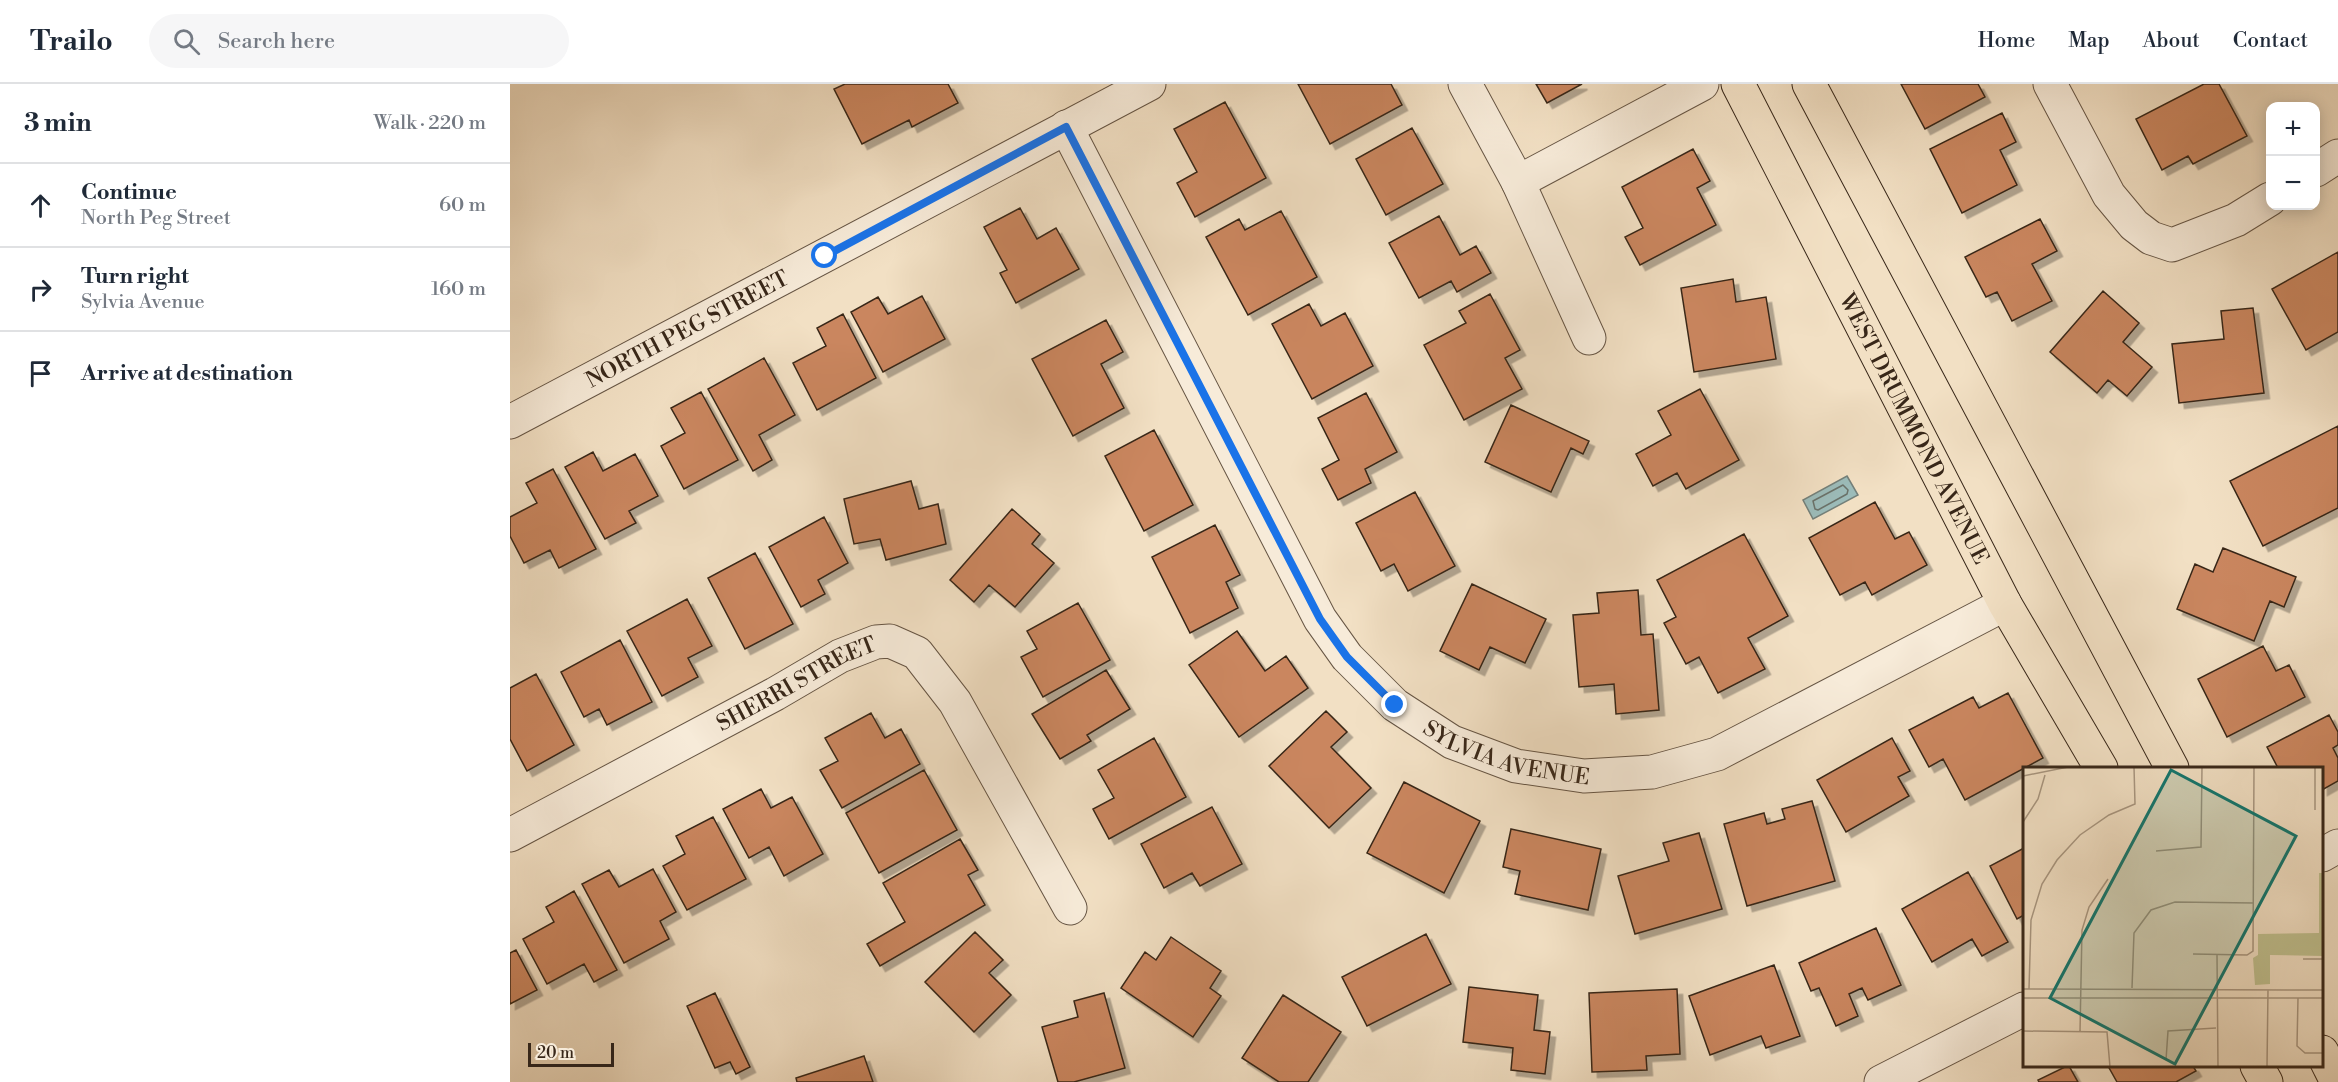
<!DOCTYPE html>
<meta charset="utf-8">
<style>
:root{--surface:#fff;--page:#f6f6f7;--text:#1f2937;--muted:#747a83;--line:#e0e1e3}
body{margin:0;font-family:"Libre Bodoni",serif;background:var(--page);color:var(--text)}
.controls{position:absolute;right:18px;top:18px;display:grid;overflow:hidden;border-radius:12px;box-shadow:0 3px 15px #0003}
.controls button{width:54px;height:54px;display:grid;place-items:center;padding:0;border:0;border-bottom:2px solid var(--line);background:var(--surface);color:var(--text);font:30px sans-serif}
.scale{position:absolute;left:18px;bottom:15px;width:86px;box-sizing:border-box;padding-left:6px;border:3px solid #382719;border-top:0;font-size:16px;line-height:21px;white-space:nowrap;color:#382719;-webkit-text-stroke:4px #f7ebd9;paint-order:stroke}
.stop{position:absolute;width:18px;height:18px;margin:-14px;border:4px solid #1a73e8;border-radius:50%;background:#fff}
.stop.end{background:#1a73e8;border-color:#fff;box-shadow:0 2px 6px #0008}
.list{margin:0;padding:0;list-style:none}
h2{display:flex;justify-content:space-between;align-items:center;height:78px;margin:0;padding:0 24px;font-size:26px}
h2 small{font-size:20px;font-weight:400;color:var(--muted)}
.list li{display:grid;grid-template-columns:39px 1fr auto;gap:18px;align-items:center;box-sizing:border-box;height:84px;padding:0 24px;border-top:2px solid var(--line)}
.list b{display:block;font-size:22px;white-space:nowrap}
.list p{margin:0;font-size:20px;white-space:nowrap;color:var(--muted)}
.list em{font-size:20px;font-style:normal;color:var(--muted)}
.icon{flex:none;width:33px;height:33px;fill:none;stroke:currentColor;stroke-width:2;stroke-linecap:round;stroke-linejoin:round}
.map{position:relative;flex:none;width:1828px;height:998px;overflow:hidden}
header{display:flex;align-items:center;gap:36px;box-sizing:border-box;height:84px;padding:0 30px;background:var(--surface);border-bottom:2px solid var(--line)}
header strong{font-size:28px}
nav{display:flex;gap:33px;margin-inline-start:auto;font-size:21px}
.search{width:420px;height:54px;background:var(--page);display:flex;align-items:center;gap:15px;box-sizing:border-box;padding:0 21px;border-radius:33px;color:var(--muted);font-size:22px}
main{display:flex}
aside{flex:1;background:var(--surface)}
.map>svg:first-child{display:block}
.water{fill:#9cbcba;stroke:#74807a;stroke-width:1.5}
.lines{fill:none;stroke-linecap:round;stroke-linejoin:round}
.shore{stroke:#6a726a;stroke-width:1.5}
.building{fill:#ca865f;stroke:#382719;stroke-width:1.5;filter:url(#shadow)}
.minor-casing{stroke:#654;stroke-width:35}
.major-casing{stroke:#382719;stroke-width:35}
.minor{stroke:#f7ebd9;stroke-width:33}
.major{stroke:#f2e0c4;stroke-width:33}
.route{stroke:#1a73e8;stroke-width:8}
.labels{text-anchor:middle;stroke-width:6;stroke-linejoin:round;paint-order:stroke}
.street-label{font-size:22px;fill:#382719;stroke:#f7ebd9}
.inset-road{fill:none;stroke:#a89680;stroke-width:1.5}
.view{fill:#0f766e;fill-opacity:0.15;stroke:#0f766e;stroke-width:3}
.inset-edge{fill:none;stroke:#382719;stroke-width:3}
</style>
<header>
<strong>Trailo</strong>
<div class="search"><svg class="icon" aria-label="search" viewBox="0 0 24 24"><circle cx="10" cy="10" r="6"/><path d="M15 15l6 6"/></svg>Search here</div>
<nav><a>Home</a><a>Map</a><a>About</a><a>Contact</a></nav>
</header>
<main>
<aside>
<h2>3 min<small>Walk · 220 m</small></h2>
<ul class="list">
<li><svg class="icon" aria-label="ahead" viewBox="0 0 24 24"><path d="M12 20V5M6 11l6-6 6 6"/></svg><div><b>Continue</b><p>North Peg Street</p></div><em>60 m</em></li>
<li><svg class="icon" aria-label="right" viewBox="0 0 24 24"><path d="M7 20v-9h11M14 6l5 5-5 5"/></svg><div><b>Turn right</b><p>Sylvia Avenue</p></div><em>160 m</em></li>
<li><svg class="icon" aria-label="arrive" viewBox="0 0 24 24"><path d="M6 21V4h12l-3 4 3 4H6"/></svg><div><b>Arrive at destination</b></div></li>
</ul>
</aside>
<div class="map">
<svg width="1828" height="998" viewBox="0 0 1828 998">
<defs>
<filter id="shadow"><feDropShadow dx="5.5" dy="5.5" stdDeviation="0" flood-color="#0004"/></filter>
</defs>
<rect width="100%" height="100%" fill="#f2e0c4"/>
<filter id="stains"><feTurbulence type="fractalNoise" baseFrequency=".00333" numOctaves="4"/><feColorMatrix values="0 0 0 0 .2 0 0 0 0 .09 0 0 0 0 .02 0 0 0 .5 -.17"/></filter>
<radialGradient id="worn" r=".72"><stop offset=".6" stop-color="#630" stop-opacity="0"/><stop offset="1" stop-color="#630" stop-opacity=".3"/></radialGradient>
<path class="water" d="M 1337,392 L 1348,411 L 1303,435 L 1293,416 Z"/>
<g class="lines">
<path class="shore" d="M 1333,401 L 1338,406 L 1337,410 L 1308,426 L 1305,425 L 1303,417 Z"/>
</g>
<path class="building" d="M 335,0 L 438,0 L 448,19 L 402,43 L 399,36 L 352,60 L 324,5 Z
M 788,0 L 881,0 L 892,21 L 820,60 Z
M 1026,0 L 1072,0 L 1037,19 Z
M 1391,0 L 1468,0 L 1475,13 L 1415,45 Z
M 1694,0 L 1709,0 L 1737,52 L 1683,80 L 1678,72 L 1652,86 L 1626,35 Z
M 715,18 L 756,94 L 685,133 L 667,99 L 687,88 L 664,45 Z
M 1492,29 L 1506,58 L 1490,66 L 1507,101 L 1452,129 L 1420,65 Z
M 902,44 L 933,100 L 876,131 L 846,75 Z
M 1183,65 L 1200,97 L 1187,104 L 1206,141 L 1130,181 L 1115,153 L 1133,144 L 1112,103 Z
M 510,124 L 527,155 L 546,144 L 569,185 L 506,219 L 490,189 L 497,186 L 474,143 Z
M 771,127 L 807,193 L 738,231 L 696,153 L 729,135 L 735,146 Z
M 929,132 L 950,171 L 966,162 L 981,189 L 947,208 L 941,197 L 909,214 L 879,159 Z
M 1530,135 L 1547,167 L 1522,180 L 1542,217 L 1502,237 L 1487,208 L 1476,213 L 1455,173 Z
M 1828,168 L 1828,248 L 1796,266 L 1762,205 Z
M 1223,195 L 1226,218 L 1256,213 L 1266,275 L 1184,288 L 1171,204 Z
M 1593,207 L 1629,239 L 1613,258 L 1642,283 L 1617,312 L 1598,296 L 1587,309 L 1540,268 Z
M 980,210 L 1010,266 L 995,274 L 1012,305 L 954,336 L 914,261 L 956,239 L 949,227 Z
M 412,212 L 435,255 L 373,288 L 341,228 L 368,213 L 378,230 Z
M 799,220 L 811,242 L 835,229 L 863,282 L 802,315 L 762,240 Z
M 1743,224 L 1754,309 L 1669,319 L 1662,260 L 1714,255 L 1711,227 Z
M 333,230 L 366,294 L 307,326 L 283,279 L 316,262 L 307,244 Z
M 596,236 L 613,268 L 591,280 L 614,324 L 563,352 L 522,275 Z
M 254,274 L 285,331 L 249,351 L 262,376 L 243,387 L 198,305 Z
M 1190,305 L 1229,376 L 1176,405 L 1167,389 L 1143,402 L 1126,370 L 1161,351 L 1148,327 Z
M 191,308 L 228,376 L 174,405 L 151,362 L 175,349 L 161,324 Z
M 856,309 L 887,368 L 855,385 L 861,399 L 828,416 L 812,385 L 829,376 L 808,334 Z
M 1001,321 L 1079,357 L 1073,370 L 1061,364 L 1041,408 L 975,378 Z
M 1828,342 L 1828,424 L 1753,462 L 1720,397 Z
M 644,346 L 683,421 L 634,447 L 595,372 Z
M 83,368 L 93,387 L 125,370 L 148,412 L 119,427 L 126,439 L 95,455 L 55,383 Z
M 43,385 L 86,465 L 49,484 L 40,466 L 14,479 L 0,452 L 0,433 L 27,419 L 16,399 Z
M 401,397 L 409,425 L 428,420 L 436,460 L 376,476 L 370,455 L 344,460 L 334,415 Z
M 905,408 L 945,482 L 898,507 L 884,480 L 871,487 L 846,439 Z
M 1365,418 L 1385,455 L 1399,448 L 1417,481 L 1362,511 L 1355,498 L 1330,511 L 1299,454 Z
M 502,425 L 530,450 L 522,460 L 544,479 L 505,523 L 479,501 L 464,518 L 440,496 Z
M 314,433 L 338,479 L 308,496 L 315,510 L 291,523 L 259,463 Z
M 705,441 L 730,491 L 716,498 L 728,524 L 680,549 L 642,473 Z
M 1234,450 L 1278,532 L 1238,554 L 1255,585 L 1208,609 L 1189,573 L 1176,580 L 1154,539 L 1166,533 L 1147,496 Z
M 1713,464 L 1786,493 L 1774,523 L 1760,517 L 1744,557 L 1667,525 L 1685,480 L 1703,488 Z
M 245,469 L 283,540 L 235,565 L 198,494 Z
M 962,500 L 1036,535 L 1015,579 L 980,563 L 969,586 L 930,567 Z
M 1128,506 L 1131,551 L 1143,550 L 1149,626 L 1106,630 L 1104,600 L 1069,603 L 1063,531 L 1089,529 L 1087,509 Z
M 177,515 L 202,562 L 178,574 L 188,593 L 152,612 L 117,547 Z
M 568,519 L 600,576 L 533,613 L 511,573 L 527,565 L 517,547 Z
M 727,547 L 755,587 L 776,572 L 798,604 L 729,653 L 679,581 Z
M 110,556 L 142,618 L 97,641 L 89,625 L 74,633 L 51,588 Z
M 1753,562 L 1766,587 L 1779,581 L 1795,613 L 1717,653 L 1688,595 Z
M 596,586 L 620,625 L 577,651 L 581,657 L 550,675 L 522,630 Z
M 26,590 L 64,661 L 17,687 L 0,655 L 0,604 Z
M 1498,609 L 1533,674 L 1455,716 L 1433,675 L 1419,683 L 1399,646 L 1463,613 L 1469,624 Z
M 816,627 L 837,648 L 821,663 L 861,704 L 819,744 L 759,682 Z
M 361,629 L 375,654 L 391,645 L 410,680 L 332,724 L 310,686 L 328,677 L 315,654 Z
M 1819,631 L 1828,648 L 1828,661 L 1823,664 L 1828,674 L 1828,697 L 1812,706 L 1812,684 L 1768,684 L 1757,663 Z
M 644,654 L 676,713 L 599,755 L 583,725 L 604,714 L 588,686 Z
M 1382,654 L 1400,687 L 1388,693 L 1399,712 L 1336,748 L 1307,696 Z
M 414,686 L 447,746 L 369,789 L 336,729 Z
M 894,698 L 970,737 L 934,809 L 857,769 Z
M 251,705 L 261,724 L 282,713 L 313,770 L 274,792 L 259,763 L 239,774 L 213,725 Z
M 1302,717 L 1325,797 L 1237,822 L 1214,740 L 1254,729 L 1257,740 L 1275,735 L 1272,725 Z
M 702,723 L 732,780 L 690,802 L 682,789 L 654,804 L 631,760 Z
M 203,733 L 236,795 L 177,826 L 153,782 L 175,770 L 166,752 Z
M 1001,745 L 1091,765 L 1078,826 L 1005,810 L 1010,787 L 993,783 Z
M 1189,749 L 1212,825 L 1125,850 L 1108,792 L 1159,777 L 1153,759 Z
M 450,755 L 468,786 L 458,791 L 475,821 L 370,882 L 357,860 L 395,838 L 373,799 Z
M 1514,764 L 1514,831 L 1507,835 L 1480,782 Z
M 143,785 L 166,828 L 150,837 L 159,855 L 114,879 L 72,800 L 99,786 L 109,803 Z
M 1458,788 L 1498,858 L 1472,872 L 1462,855 L 1422,878 L 1392,825 Z
M 64,807 L 107,886 L 84,898 L 74,880 L 37,900 L 13,855 L 44,838 L 36,823 Z
M 1366,844 L 1391,901 L 1358,916 L 1352,904 L 1339,910 L 1348,932 L 1326,942 L 1309,904 L 1301,907 L 1289,879 Z
M 465,848 L 493,876 L 479,889 L 501,911 L 464,948 L 415,898 Z
M 916,850 L 941,900 L 857,942 L 832,893 Z
M 661,853 L 711,887 L 700,904 L 711,912 L 683,953 L 611,904 L 635,868 L 646,876 Z
M 6,866 L 27,906 L 0,920 L 0,869 Z
M 1264,881 L 1290,952 L 1256,964 L 1251,952 L 1200,971 L 1179,912 Z
M 959,903 L 1028,911 L 1024,946 L 1040,948 L 1035,990 L 1001,986 L 1003,964 L 953,958 Z
M 1167,905 L 1170,970 L 1136,972 L 1137,986 L 1082,988 L 1079,909 Z
M 205,909 L 240,983 L 226,990 L 220,978 L 205,984 L 177,922 Z
M 594,909 L 615,984 L 564,998 L 548,998 L 532,943 L 568,933 L 564,917 Z
M 773,911 L 831,948 L 798,998 L 769,998 L 732,974 Z
M 354,972 L 363,998 L 287,998 L 286,994 Z
M 1557,982 L 1559,982 L 1568,998 L 1529,998 L 1528,996 Z
M 1598,982 L 1683,982 L 1686,987 L 1666,998 L 1607,998 Z"/>
<g class="lines">
<g class="minor-casing">
<g id="minor">
<path d="M 955,0 L 1008,98 L 1079,254"/>
<path d="M 1540,0 L 1599,111 L 1624,141 L 1641,154 L 1662,161 L 1726,136 L 1760,115"/>
<path id="s1" d="M 556,43 L 810,535 L 837,573 L 885,621 L 942,658 L 1006,682 L 1074,692 L 1142,688 L 1207,670 L 1495,520"/>
<path d="M 1806,86 L 1828,72"/>
<path d="M 1008,98 L 1192,0"/>
<path id="s2" d="M 0,338 L 639,0"/>
<path id="s3" d="M 0,751 L 265,610 L 330,572 L 366,558 L 380,557 L 407,569 L 445,618 L 560,824"/>
<path d="M 1812,771 L 1828,762"/>
<path d="M 1371,998 L 1514,925"/>
</g>
</g>
<g class="major-casing">
<g id="major">
<path id="s4" d="M 1228,0 L 1495,520 L 1591,684"/>
<path d="M 1299,0 L 1662,684"/>
<path d="M 1812,968 L 1827,998"/>
<path d="M 1747,982 L 1756,998"/>
</g>
</g>
<use href="#minor" class="minor"/>
<use href="#major" class="major"/>
</g>
<g class="lines">
<path class="route" d="M 315,172 L 556,43 L 810,535 L 837,573 L 885,621"/>
</g>
<g class="labels">
<g class="street-label">
<text dy="8" stroke="none"><textPath href="#s2" startOffset="200">NORTH PEG STREET</textPath></text>
<text dy="8" stroke="none"><textPath href="#s4" startOffset="387">WEST DRUMMOND AVENUE</textPath></text>
<text dy="8" stroke="none"><textPath href="#s3" startOffset="324">SHERRI STREET</textPath></text>
<text dy="8" stroke="none"><textPath href="#s1" startOffset="792">SYLVIA AVENUE</textPath></text>
</g>
</g>
<g transform="translate(1513 683)">
<rect width="300" height="300" fill="#f2e0c4"/>
<path d="M 296,106 L 300,106 L 300,189 L 247,188 L 247,217 L 232,218 L 230,191 L 235,188 L 235,167 L 296,166 Z" fill="#c0c190"/>
<path class="inset-road" d="M 0,9 L 45,0M 292,43 L 292,0M 0,55 L 15,32 L 22,8M 133,84 L 178,80 L 179,0M 170,187 L 224,188 L 230,184 L 231,0M 194,188 L 195,300M 280,192 L 300,192M 109,221 L 111,166 L 128,143 L 152,135 L 231,136M 0,222 L 300,223M 6,222 L 8,153 L 19,117 L 34,93 L 57,68 L 86,48 L 112,37 L 111,0M 0,231 L 300,231M 275,231 L 274,279 L 282,286 L 300,286M 0,264 L 84,265 L 87,300M 57,265 L 59,163 L 66,140 L 85,112M 143,293 L 145,264 L 193,261M 244,300 L 245,223"/>
<path class="view" d="M 148,3 L 273,69 L 152,297 L 27,231 Z"/>
<rect width="300" height="300" class="inset-edge"/>
</g>
<rect width="100%" height="100%" filter="url(#stains)"/>
<rect width="100%" height="100%" fill="url(#worn)"/>
</svg>
<div class="controls">
<button>+</button>
<button>−</button>
</div>
<div class="scale">20 m</div>
<div class="stop" style="left:315px;top:172px"></div>
<div class="stop end" style="left:885px;top:621px"></div>
</div>
</main>
